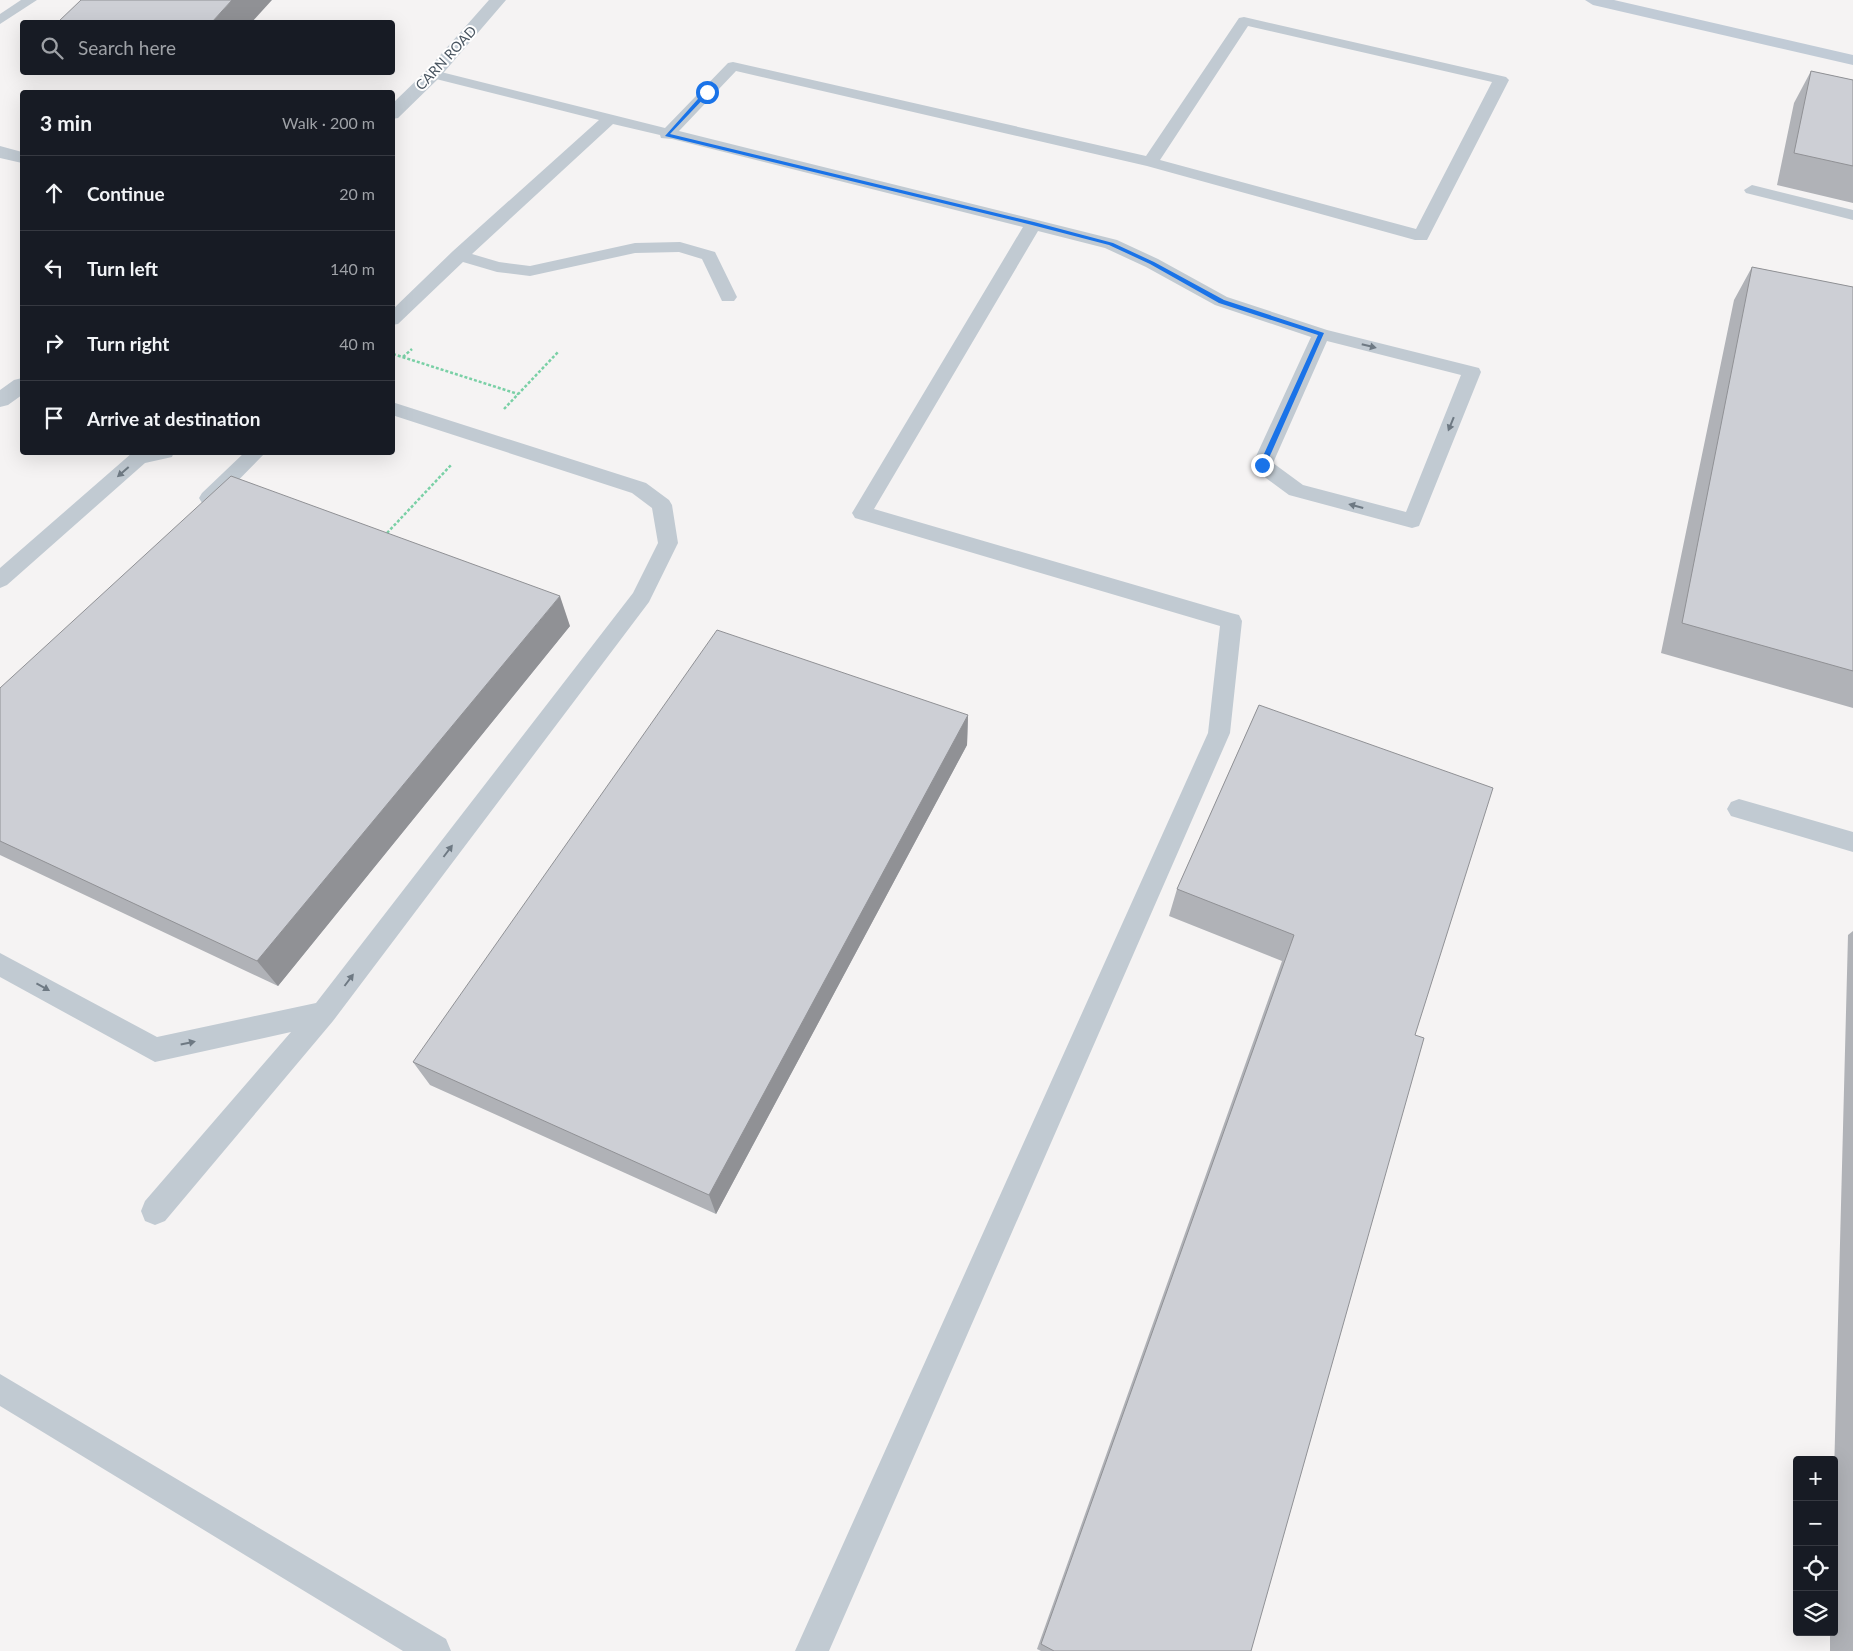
<!DOCTYPE html>
<meta charset="utf-8">
<style>
:root{--surface:#171b24;--page:#20242c;--text:#f1f3f6;--muted:#9ea1a6;--line:#363941}
body{margin:0;font-family:Lato,sans-serif;background:var(--page);color:var(--text)}
.controls{position:absolute;right:15px;bottom:15px;display:grid;overflow:hidden;border-radius:5px;box-shadow:0 5px 20px #0002}
.controls button{width:45px;height:45px;display:grid;place-items:center;padding:0;border:0;border-bottom:1px solid var(--line);background:var(--surface);color:var(--text);font:25px sans-serif}
.stop{position:absolute;width:15px;height:15px;margin:-11px;border:4px solid #1a73e8;border-radius:50%;background:#fff}
.stop.end{background:#1a73e8;border-color:#fff;box-shadow:0 1px 5px #0008}
.list{margin:0;padding:0;list-style:none}
h2{display:flex;justify-content:space-between;align-items:center;height:65px;margin:0;padding:0 20px;font-size:21px}
h2 small{font-size:16px;font-weight:400;color:var(--muted)}
.list li{display:grid;grid-template-columns:32px 1fr auto;gap:15px;align-items:center;box-sizing:border-box;height:75px;padding:0 20px;border-top:1px solid var(--line)}
.list b{display:block;font-size:19px;white-space:nowrap}
.list em{font-size:16px;font-style:normal;color:var(--muted)}
.icon{flex:none;width:28px;height:28px;fill:none;stroke:currentColor;stroke-width:2;stroke-linecap:round;stroke-linejoin:round}
.map{position:relative;flex:none;width:1853px;height:1651px;overflow:hidden}
.search{position:absolute;background:var(--surface);box-shadow:0 5px 20px #0002;left:20px;top:20px;width:375px;height:55px;display:flex;align-items:center;gap:12px;box-sizing:border-box;padding:0 18px;border-radius:5px;color:var(--muted);font-size:19px}
.panel{position:absolute;background:var(--surface);box-shadow:0 5px 20px #0002;left:20px;top:90px;width:375px;height:365px;border-radius:5px}
.map>svg:first-child{display:block}
.lines{fill:none;stroke-linecap:round;stroke-linejoin:round}
.path{stroke:#7ad0a6;stroke-width:2.5;stroke-dasharray:3 2;stroke-linecap:butt}
.service{fill:#c1cad2;fill-rule:evenodd}
.minor{fill:#c1cad2;fill-rule:evenodd}
.tertiary{fill:#c1cad2;fill-rule:evenodd}
.secondary{fill:#c1cbd6;fill-rule:evenodd}
.wall{fill:#b0b2b7}
.shaded-wall{fill:#909195}
.building{fill:#cdcfd5;stroke:#909195}
.oneway{fill:#6e7983}
.route{fill:#1a73e8}
.labels{text-anchor:middle;stroke-width:4;stroke-linejoin:round;paint-order:stroke}
.far-street-label{font-size:14px;fill:#4a5661;stroke:#fff}
</style>
<div class="map">
<svg width="1853" height="1651" viewBox="0 0 1853 1651">
<rect width="100%" height="100%" fill="#f5f3f3"/>
<g class="lines">
<path class="path" d="M 393,354 L 518,394
M 403,357 L 412,349
M 504,409 L 559,351
M 387,533 L 452,464"/>
<path class="service" d="M 21,0 L 37,0 L 0,24 L 0,14 Z
M 1244,17 L 1506,77 L 1509,80 L 1427,240 L 1415,240 L 1147,166 L 736,71 L 679,131 L 1117,240 L 1158,259 L 1227,297 L 1327,330 L 1479,368 L 1481,372 L 1419,526 L 1412,528 L 1289,495 L 1255,470 L 1252,465 L 1311,337 L 1215,305 L 1146,267 L 1105,248 L 1038,231 L 874,509 L 1231,613 L 1239,615 L 1242,621 L 1230,733 L 829,1651 L 795,1651 L 1208,733 L 1220,626 L 855,518 L 852,513 L 1023,227 L 672,139 L 661,138 L 660,135 L 613,124 L 472,254 L 499,262 L 530,266 L 635,243 L 680,242 L 715,252 L 737,297 L 734,301 L 722,301 L 702,259 L 679,252 L 635,253 L 530,276 L 497,272 L 463,262 L 398,324 L 392,325 L 392,310 L 453,251 L 599,120 L 428,77 L 426,74 L 433,70 L 665,128 L 728,63 L 733,62 L 1146,156 L 1239,18 ZM 1248,26 L 1492,82 L 1416,229 L 1160,160 ZM 1327,341 L 1461,375 L 1406,512 L 1303,485 L 1273,463 Z
M 1752,185 L 1853,210 L 1853,220 L 1746,193 L 1744,190 Z
M 392,402 L 646,483 L 669,500 L 672,505 L 678,543 L 649,602 L 333,1021 L 165,1221 L 155,1225 L 145,1221 L 141,1211 L 145,1201 L 291,1032 L 155,1062 L 0,977 L 0,953 L 157,1037 L 316,1003 L 633,593 L 658,543 L 652,508 L 632,493 L 392,415 Z
M 174,452 L 172,457 L 145,463 L 7,585 L 0,588 L 0,568 L 132,453 Z
M 245,452 L 266,452 L 216,503 L 209,505 L 202,503 L 199,498 L 202,493 Z
M 1739,799 L 1853,832 L 1853,852 L 1731,816 L 1727,809 L 1731,802 Z
M 0,1374 L 446,1639 L 451,1651 L 403,1651 L 0,1406 Z"/>
<path class="minor" d="M 0,146 L 22,152 L 22,163 L 0,158 Z"/>
<path class="tertiary" d="M 489,0 L 506,0 L 439,78 L 398,118 L 392,119 L 392,104 L 427,70 Z
M 22,378 L 22,395 L 8,405 L 0,407 L 0,390 L 14,380 Z"/>
<path class="secondary" d="M 1585,0 L 1614,0 L 1853,55 L 1853,65 L 1593,5 Z"/>
</g>
<path class="wall" d="M 1811,71 L 1853,80 L 1853,203 L 1777,185 L 1794,103 Z
M 1752,267 L 1853,287 L 1853,708 L 1661,653 L 1734,300 Z
M 570,626 L 278,986 L 0,855 L 0,688 Z
M 1259,705 L 1415,1035 L 1251,1651 L 1041,1651 L 1037,1649 L 1282,961 L 1169,916 L 1177,889 Z
M 968,715 L 967,745 L 716,1214 L 430,1085 L 413,1062 Z
M 1853,931 L 1853,1651 L 1830,1651 L 1830,1632 L 1834,1632 L 1834,1475 L 1848,935 Z"/>
<path class="shaded-wall" d="M 232,0 L 272,0 L 252,22 L 212,22 Z
M 560,596 L 570,626 L 278,986 L 257,961 Z
M 968,715 L 967,745 L 716,1214 L 709,1195 Z"/>
<path class="building" d="M 81,0 L 232,0 L 212,22 L 58,22 Z
M 1811,71 L 1853,80 L 1853,166 L 1794,153 Z
M 1752,267 L 1853,287 L 1853,671 L 1682,623 Z
M 231,476 L 560,596 L 257,961 L 0,841 L 0,688 Z
M 717,630 L 968,715 L 709,1195 L 413,1062 Z
M 1259,705 L 1493,788 L 1415,1035 L 1424,1038 L 1251,1651 L 1054,1651 L 1041,1644 L 1294,935 L 1177,889 Z"/>
<defs><path id="oneway-solid" d="M-6-.8H1V-3.2L6.5 0L1 3.2V.8H-6Z" transform="scale(1.25)"/></defs>
<g class="oneway">
<use href="#oneway-solid" transform="translate(1369 346) rotate(14)"/>
<use href="#oneway-solid" transform="translate(1451 424) rotate(112)"/>
<use href="#oneway-solid" transform="translate(123 472) rotate(139)"/>
<use href="#oneway-solid" transform="translate(1356 506) rotate(-165)"/>
<use href="#oneway-solid" transform="translate(448 851) rotate(-53)"/>
<use href="#oneway-solid" transform="translate(349 980) rotate(-53)"/>
<use href="#oneway-solid" transform="translate(43 987) rotate(29)"/>
<use href="#oneway-solid" transform="translate(188 1043) rotate(-12)"/>
</g>
<path class="route" d="M 705,91 L 710,92 L 670,134 L 1034,222 L 1113,243 L 1154,262 L 1224,300 L 1324,333 L 1265,467 L 1259,465 L 1318,335 L 1219,303 L 1150,264 L 1109,245 L 1032,225 L 665,136 Z"/>
<g class="labels">
<g class="far-street-label">
<text transform="translate(446 58) rotate(-47)" y="5">CARN ROAD</text>
</g>
</g>
</svg>
<div class="controls">
<button>+</button>
<button>−</button>
<button><svg class="icon" aria-label="locate" viewBox="0 0 24 24"><circle cx="12" cy="12" r="6"/><path d="M12 2v4M12 18v4M2 12h4M18 12h4"/></svg></button>
<button><svg class="icon" aria-label="layers" viewBox="0 0 24 24"><path d="M12 4l9 5-9 5-9-5zM3 14l9 5 9-5"/></svg></button>
</div>
<div class="stop" style="left:707px;top:92px"></div>
<div class="stop end" style="left:1262px;top:465px"></div>
<div class="search"><svg class="icon" aria-label="search" viewBox="0 0 24 24"><circle cx="10" cy="10" r="6"/><path d="M15 15l6 6"/></svg>Search here</div>
<section class="panel">
<h2>3 min<small>Walk · 200 m</small></h2>
<ul class="list">
<li><svg class="icon" aria-label="ahead" viewBox="0 0 24 24"><path d="M12 20V5M6 11l6-6 6 6"/></svg><div><b>Continue</b></div><em>20 m</em></li>
<li><svg class="icon" aria-label="left" viewBox="0 0 24 24"><path d="M17 20v-9H6M10 6l-5 5 5 5"/></svg><div><b>Turn left</b></div><em>140 m</em></li>
<li><svg class="icon" aria-label="right" viewBox="0 0 24 24"><path d="M7 20v-9h11M14 6l5 5-5 5"/></svg><div><b>Turn right</b></div><em>40 m</em></li>
<li><svg class="icon" aria-label="arrive" viewBox="0 0 24 24"><path d="M6 21V4h12l-3 4 3 4H6"/></svg><div><b>Arrive at destination</b></div></li>
</ul>
</section>
</div>
